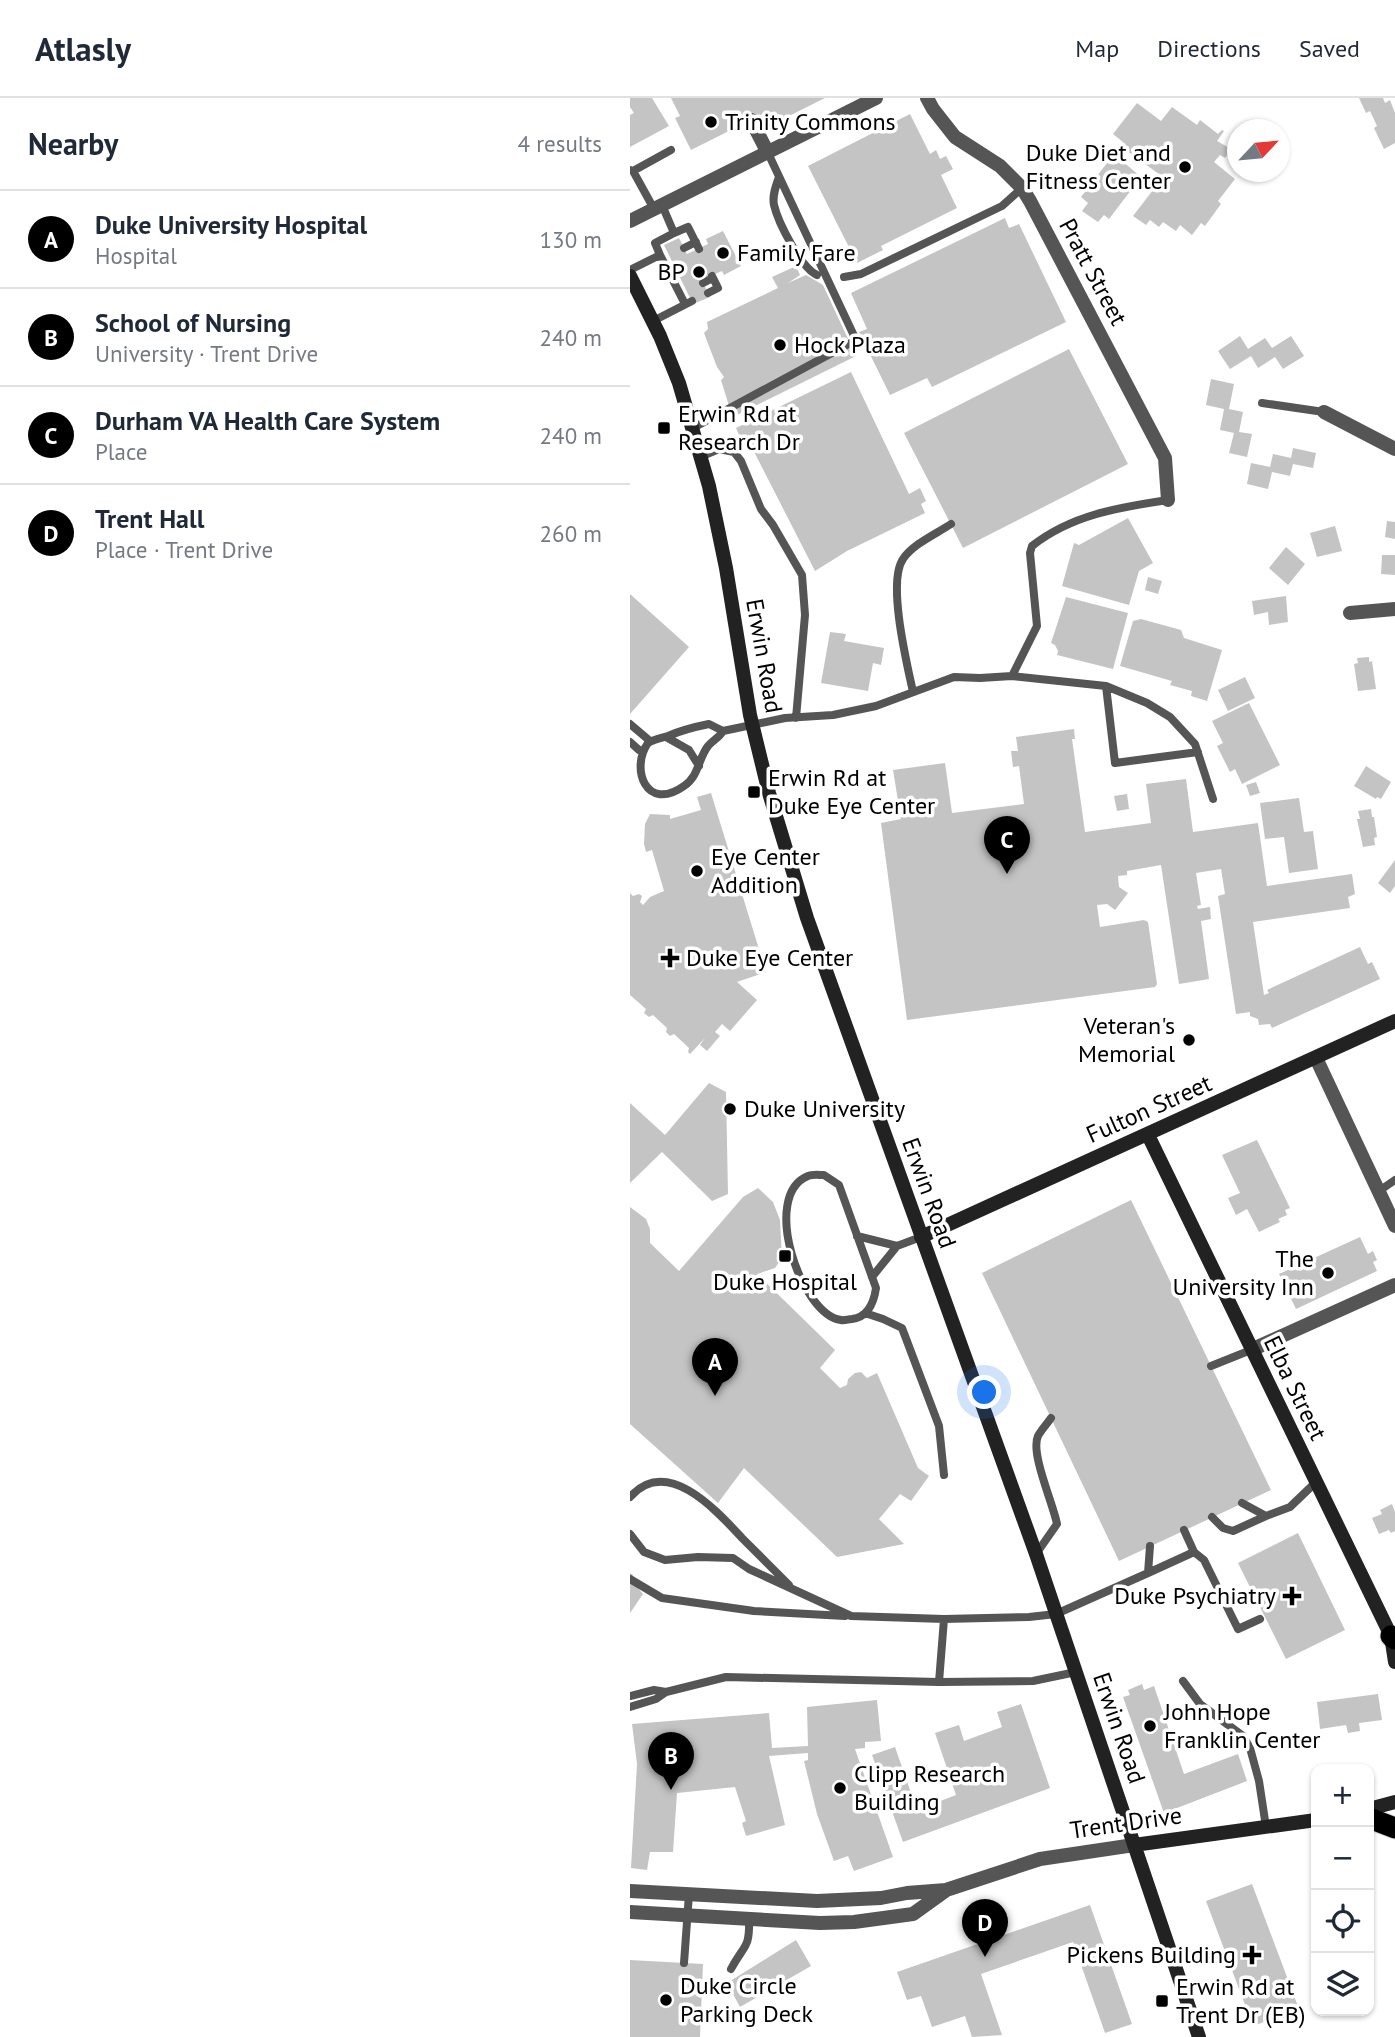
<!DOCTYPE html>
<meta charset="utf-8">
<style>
:root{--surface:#fff;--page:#f2f2f3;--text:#1f2937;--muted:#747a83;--line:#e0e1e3;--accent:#000}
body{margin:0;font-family:"PT Sans",sans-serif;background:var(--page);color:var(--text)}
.controls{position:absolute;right:21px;bottom:21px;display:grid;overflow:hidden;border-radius:14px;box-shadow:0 2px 5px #0004}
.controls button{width:63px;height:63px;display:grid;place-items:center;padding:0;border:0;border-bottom:2px solid var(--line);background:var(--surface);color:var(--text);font:35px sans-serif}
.compass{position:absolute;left:597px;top:21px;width:63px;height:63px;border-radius:50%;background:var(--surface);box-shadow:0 2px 5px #0004;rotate:64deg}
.you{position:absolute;left:355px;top:1295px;width:24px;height:24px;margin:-18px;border:5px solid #fff;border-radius:50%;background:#1a73e8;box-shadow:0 0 0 10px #1a73e833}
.badge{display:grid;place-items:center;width:46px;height:46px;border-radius:50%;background:var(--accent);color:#fff;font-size:23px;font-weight:700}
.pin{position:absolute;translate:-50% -58px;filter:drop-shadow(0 2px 4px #0008)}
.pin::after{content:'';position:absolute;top:37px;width:24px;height:21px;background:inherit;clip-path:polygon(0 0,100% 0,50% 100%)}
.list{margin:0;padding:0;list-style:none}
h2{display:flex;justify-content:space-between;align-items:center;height:91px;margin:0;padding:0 28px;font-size:30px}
h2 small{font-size:23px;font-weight:400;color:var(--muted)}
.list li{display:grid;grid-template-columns:46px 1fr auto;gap:21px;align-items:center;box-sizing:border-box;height:98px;padding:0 28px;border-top:2px solid var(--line)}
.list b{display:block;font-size:26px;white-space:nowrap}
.list p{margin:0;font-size:23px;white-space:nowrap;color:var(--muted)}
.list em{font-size:23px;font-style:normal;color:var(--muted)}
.icon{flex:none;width:38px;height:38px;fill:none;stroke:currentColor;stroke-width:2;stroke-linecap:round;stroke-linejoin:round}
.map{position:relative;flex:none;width:765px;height:1939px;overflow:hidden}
header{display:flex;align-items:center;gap:42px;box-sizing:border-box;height:98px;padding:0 35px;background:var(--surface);border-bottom:2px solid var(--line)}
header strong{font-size:33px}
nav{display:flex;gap:38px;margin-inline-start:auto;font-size:24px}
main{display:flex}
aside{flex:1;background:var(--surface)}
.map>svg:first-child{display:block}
.building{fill:#c4c4c4}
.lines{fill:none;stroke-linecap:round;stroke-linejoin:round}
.highway-casing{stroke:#dbdbdb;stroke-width:23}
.lane{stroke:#555;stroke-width:8}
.street{stroke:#555;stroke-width:14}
.secondary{stroke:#222;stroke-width:14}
.highway{stroke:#000;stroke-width:21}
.poi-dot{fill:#000;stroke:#fff;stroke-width:2.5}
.labels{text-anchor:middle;stroke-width:7;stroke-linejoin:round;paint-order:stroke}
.poi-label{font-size:24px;fill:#000;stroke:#fff;text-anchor:start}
.street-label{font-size:24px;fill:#000;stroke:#fff}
</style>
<header>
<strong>Atlasly</strong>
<nav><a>Map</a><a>Directions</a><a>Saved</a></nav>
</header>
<main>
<aside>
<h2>Nearby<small>4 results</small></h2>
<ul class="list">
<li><span class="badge">A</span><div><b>Duke University Hospital</b><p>Hospital</p></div><em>130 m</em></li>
<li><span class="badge">B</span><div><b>School of Nursing</b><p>University · Trent Drive</p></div><em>240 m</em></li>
<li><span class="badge">C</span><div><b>Durham VA Health Care System</b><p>Place</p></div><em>240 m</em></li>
<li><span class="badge">D</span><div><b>Trent Hall</b><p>Place · Trent Drive</p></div><em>260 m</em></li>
</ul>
</aside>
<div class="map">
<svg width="765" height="1939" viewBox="0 0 765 1939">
<rect width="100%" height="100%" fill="#fff"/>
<path class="building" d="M 0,0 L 22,0 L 39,28 L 0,49 L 0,17 L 4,15 L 0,9 Z
M 41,0 L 195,0 L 141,27 L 135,15 L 61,52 L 45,20 L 50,18 Z
M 729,0 L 753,0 L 755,5 L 760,2 L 765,15 L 765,45 L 754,51 L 744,30 L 747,28 L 740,13 L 736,15 Z
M 507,5 L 531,23 L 542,9 L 567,27 L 570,22 L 588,36 L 592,32 L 594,33 L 587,43 L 601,51 L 595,60 L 590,57 L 584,64 L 605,81 L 588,103 L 591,106 L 575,128 L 571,125 L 562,137 L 550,127 L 546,133 L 533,124 L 529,129 L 520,122 L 516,127 L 503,118 L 533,79 L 497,53 L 491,62 L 511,79 L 479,121 L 474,117 L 468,124 L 452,113 L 458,105 L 451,99 L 493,44 L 483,36 Z
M 280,16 L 300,56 L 306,52 L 310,61 L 316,58 L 323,71 L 311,77 L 327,110 L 251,148 L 253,152 L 227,165 L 178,68 Z
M 375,120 L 379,130 L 389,126 L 436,224 L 302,289 L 297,280 L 260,297 L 229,234 L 237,231 L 221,195 Z
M 93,133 L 111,168 L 94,177 L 92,173 L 72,182 L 80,199 L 63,206 L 34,147 L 49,140 L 57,156 L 78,146 L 76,141 Z
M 166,168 L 170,177 L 158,185 L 176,177 L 193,187 L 226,258 L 105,318 L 99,308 L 91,282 L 94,279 L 87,269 L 74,235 L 78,231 L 77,224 L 148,190 L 142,179 Z
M 610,238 L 618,251 L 635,240 L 642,250 L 661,238 L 674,258 L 653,271 L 645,259 L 628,270 L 621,258 L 600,271 L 588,253 Z
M 439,251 L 498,366 L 333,450 L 274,335 Z
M 221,274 L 279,396 L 290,390 L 296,403 L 291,406 L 295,415 L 217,453 L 185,473 L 118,342 L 113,346 L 106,330 Z
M 581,281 L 604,286 L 599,311 L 613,314 L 609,334 L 622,336 L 617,359 L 599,355 L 604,335 L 590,332 L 594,311 L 576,307 Z
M 663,350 L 686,355 L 683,370 L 663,366 L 660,378 L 642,374 L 638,391 L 617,386 L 621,365 L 640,369 L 643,356 L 661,360 Z
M 498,420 L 523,465 L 509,473 L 499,507 L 432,488 L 444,445 L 449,447 Z
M 757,423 L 765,424 L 765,441 L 755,439 Z
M 705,428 L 712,453 L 687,459 L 680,435 Z
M 656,449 L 675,466 L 658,487 L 639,470 Z
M 752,457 L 765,457 L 765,477 L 751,476 Z
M 518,479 L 532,483 L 528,496 L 515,492 Z
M 0,496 L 59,549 L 0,616 Z
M 656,498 L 658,524 L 639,527 L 638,514 L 624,517 L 622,503 Z
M 436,499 L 498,515 L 483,571 L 427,557 L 428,553 L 425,547 L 421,545 Z
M 511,521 L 551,532 L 554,540 L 592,552 L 577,603 L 561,598 L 562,593 L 540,587 L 542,583 L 490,568 L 503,523 Z
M 200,534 L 216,536 L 214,543 L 254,550 L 251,567 L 243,565 L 238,593 L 191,585 Z
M 739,559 L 739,564 L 742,563 L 746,591 L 728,593 L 724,566 L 728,565 L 727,560 Z
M 615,579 L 625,600 L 598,613 L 588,592 Z
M 619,605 L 650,667 L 612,686 L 605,671 L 600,674 L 587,648 L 593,645 L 582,623 Z
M 444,631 L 445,641 L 442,641 L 455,734 L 521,725 L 516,686 L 556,681 L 563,734 L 628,725 L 637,788 L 722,776 L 725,796 L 718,799 L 720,810 L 623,824 L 634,897 L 639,895 L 637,892 L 730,849 L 738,866 L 742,864 L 750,881 L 642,930 L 640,926 L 629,927 L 628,921 L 620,918 L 620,914 L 606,916 L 588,798 L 595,796 L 591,771 L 566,775 L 571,807 L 567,808 L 568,811 L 580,809 L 581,821 L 571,823 L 579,881 L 549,886 L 531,767 L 497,773 L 497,777 L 488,778 L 489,789 L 498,795 L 485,812 L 477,806 L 467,807 L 470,829 L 514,822 L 518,824 L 527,886 L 525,889 L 277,922 L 251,725 L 271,721 L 263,672 L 315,665 L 322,715 L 394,706 L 389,668 L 383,669 L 381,653 L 388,653 L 386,639 Z
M 736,668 L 761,684 L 751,701 L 747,699 L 746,701 L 724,688 Z
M 626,684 L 630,695 L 620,698 L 616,687 Z
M 81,695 L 136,874 L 107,884 L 127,902 L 100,933 L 92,926 L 85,934 L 90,938 L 77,953 L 70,947 L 75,940 L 60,956 L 58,954 L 59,950 L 44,936 L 40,938 L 36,934 L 37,930 L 23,917 L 19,919 L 14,915 L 16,911 L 0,897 L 0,795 L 3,798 L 9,796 L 12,798 L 10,804 L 13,807 L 20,799 L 34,793 L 22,752 L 16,754 L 14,746 L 15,726 L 20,716 L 40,717 L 40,721 L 71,712 L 67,699 Z
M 497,696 L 499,711 L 487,713 L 484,698 Z
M 669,700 L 674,734 L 683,733 L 688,771 L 659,775 L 654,739 L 635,741 L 630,705 Z
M 741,711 L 742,719 L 744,719 L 747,739 L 744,740 L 745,747 L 733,749 L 727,721 L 730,721 L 728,713 Z
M 765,762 L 765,788 L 760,795 L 748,785 Z
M 79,985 L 96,994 L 98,1096 L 82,1103 L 32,1054 L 0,1085 L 0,1005 L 35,1037 Z
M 627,1042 L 660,1110 L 655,1112 L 657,1117 L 648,1121 L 650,1124 L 629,1134 L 617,1111 L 606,1117 L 598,1100 L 610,1095 L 592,1057 Z
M 128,1090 L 143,1104 L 150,1122 L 152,1160 L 145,1170 L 127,1176 L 205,1252 L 190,1270 L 210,1290 L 217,1287 L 218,1281 L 225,1275 L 231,1274 L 237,1280 L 247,1275 L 288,1370 L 299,1378 L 281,1403 L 270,1396 L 249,1421 L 274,1446 L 207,1459 L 114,1370 L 88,1405 L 0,1326 L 0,1109 L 16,1121 L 20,1131 L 20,1145 L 49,1173 L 113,1099 Z
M 501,1102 L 641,1392 L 489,1463 L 352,1175 Z
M 730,1139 L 738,1156 L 743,1153 L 747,1162 L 743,1164 L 747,1173 L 666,1211 L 649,1176 Z
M 762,1406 L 765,1414 L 765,1433 L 761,1435 L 759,1432 L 749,1436 L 742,1420 L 752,1416 L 750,1412 Z
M 668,1435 L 715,1532 L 656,1561 L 608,1465 Z
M 0,1475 L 3,1477 L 1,1482 L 13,1496 L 0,1515 Z
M 512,1586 L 514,1592 L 524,1588 L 554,1676 L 608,1656 L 617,1683 L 534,1715 L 493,1599 L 500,1597 L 498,1592 Z
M 748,1596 L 752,1622 L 729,1625 L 730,1633 L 718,1635 L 716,1627 L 690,1631 L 687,1604 Z
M 247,1602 L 251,1643 L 235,1644 L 235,1650 L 225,1651 L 263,1759 L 224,1773 L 218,1758 L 204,1763 L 187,1716 L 174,1663 L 178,1662 L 178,1655 L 139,1658 L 155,1727 L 116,1738 L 112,1725 L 116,1723 L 105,1689 L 47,1695 L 43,1754 L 20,1754 L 17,1772 L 1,1770 L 7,1666 L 2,1626 L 139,1615 L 142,1650 L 178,1648 L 177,1609 Z
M 391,1606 L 420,1690 L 273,1744 L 242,1657 L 265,1649 L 287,1712 L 326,1697 L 305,1635 L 329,1627 L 334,1643 L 372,1629 L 367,1614 Z
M 622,1786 L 669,1911 L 623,1928 L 576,1803 Z
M 460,1807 L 502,1926 L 475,1935 L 443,1844 L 351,1876 L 372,1937 L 342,1939 L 335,1918 L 302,1929 L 291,1898 L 277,1902 L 267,1874 Z
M 166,1842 L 181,1868 L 110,1909 L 97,1885 Z
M 0,1862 L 73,1866 L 70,1939 L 0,1939 Z"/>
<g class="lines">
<g class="highway-casing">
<path id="highway" d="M 761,1538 L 765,1541
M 739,1720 L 765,1730"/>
</g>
<path class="lane" d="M 0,72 L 3,73 L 41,52
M 3,73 L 24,111
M 149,79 C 146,88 142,97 144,107 C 148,124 171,170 187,177
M 32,107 L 44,135 L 58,129 L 69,151
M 54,150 L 66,144
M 30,157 L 55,206
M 0,172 L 30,157 L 25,145 L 44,135
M 214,179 L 231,176 L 372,108 L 392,90
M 73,185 L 83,180
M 78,195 L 88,190 L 82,178
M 23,223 L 62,203
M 632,305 L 694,314
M 63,330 L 226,242 L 138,55
M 70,359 L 89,351 L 104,354 L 111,363 L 131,411 L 143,427 L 172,477 L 175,517 L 166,620
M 382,578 L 407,528 L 400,455 L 402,448 C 441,417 490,409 538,402
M 476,588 L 485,665 L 568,654
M 283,594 C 277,566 257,484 273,461 C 283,446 306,436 321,426
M 0,626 L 20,643
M 79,626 L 93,633 C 89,640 83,642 78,648 C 68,661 69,678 54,688 C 16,715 0,670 18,645 C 24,641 31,640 38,638 C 52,632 64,629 79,626 Z
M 93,633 L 155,620 L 203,617 L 246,608 L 324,579 L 350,580 L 382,578 L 476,588 L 517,605 L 540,619 L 565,646 L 583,701
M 36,639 L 59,652 L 69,668
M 0,644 L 9,652
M 194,1077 L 209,1087 L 246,1190 C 244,1204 238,1219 222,1221 C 218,1221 215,1223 211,1222 C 171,1217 130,1097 178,1078 C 182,1076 189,1077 194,1077 Z
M 749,1093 L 765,1082
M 227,1138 L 267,1148 L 242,1179
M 267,1148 L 291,1139
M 235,1215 L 253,1221 L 272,1230 L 309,1328 L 314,1377
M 581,1268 L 621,1252
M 0,1399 C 37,1357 86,1412 112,1440 C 128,1456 143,1471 159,1487
M 612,1405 L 636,1418 L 660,1409 L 685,1385
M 582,1419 L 593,1430 L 603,1433 L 636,1418
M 0,1436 L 14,1454 L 35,1462 L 68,1459 L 103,1460 L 119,1471 L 221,1518 L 314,1521 L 399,1519 L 426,1516 L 518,1475 L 520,1448
M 564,1454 L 574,1462 L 608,1531 L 630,1521
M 406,1456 L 427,1426 C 423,1405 400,1355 408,1338 C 411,1332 417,1326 421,1320
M 518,1475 L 564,1454 L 554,1432
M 0,1481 L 32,1500 L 124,1513 L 215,1518
M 553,1583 L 570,1606 L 613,1638 L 620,1650 L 629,1683 L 636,1729
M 309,1584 L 403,1583 L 446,1574
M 0,1598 L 24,1592 L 36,1594 L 96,1579 L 309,1584 L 314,1521
M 0,1609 L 26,1601 L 36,1594
M 54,1865 L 59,1796
M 101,1871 C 114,1846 120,1852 119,1820"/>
<path class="street" d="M 297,0 L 303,11 L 325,39 L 370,68 L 392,90 L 400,103 L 535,360 L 538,402
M 121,22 L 138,55
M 0,123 L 246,0
M 694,314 L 765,351
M 720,515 L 765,511
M 686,960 L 765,1128
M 621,1252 L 765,1187
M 0,1793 L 187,1803 L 251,1800 L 277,1795 L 316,1792 L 410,1761 L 504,1747
M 0,1814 L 190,1825 L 224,1824 L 283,1816 L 315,1793"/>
<path class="secondary" d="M 0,178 L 30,238 L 49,285 L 79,388 L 96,470 L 120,617 L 139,695 L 177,820 L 406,1456 L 569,1939
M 518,1037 L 761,1538 L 765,1564
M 291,1139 L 765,923
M 739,1711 L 765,1704
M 504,1747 L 686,1722"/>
<use href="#highway" class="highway"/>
</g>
<g class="poi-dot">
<circle cx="81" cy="24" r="7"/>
<circle cx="555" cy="69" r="7"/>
<circle cx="93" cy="155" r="7"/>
<circle cx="69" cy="174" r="7"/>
<circle cx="150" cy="247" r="7"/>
<rect x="27" y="323" width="14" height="14" rx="3.5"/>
<rect x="117" y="687" width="14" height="14" rx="3.5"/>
<circle cx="67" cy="773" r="7"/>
<path d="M36.5 849.5h7v7h7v7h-7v7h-7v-7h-7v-7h7z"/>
<circle cx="559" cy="942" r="7"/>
<circle cx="100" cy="1011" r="7"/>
<rect x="148" y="1151" width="14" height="14" rx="3.5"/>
<circle cx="698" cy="1175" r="7"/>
<path d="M658.5 1487.5h7v7h7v7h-7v7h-7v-7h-7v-7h7z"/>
<circle cx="520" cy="1628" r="7"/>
<circle cx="210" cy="1690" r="7"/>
<path d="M618.5 1846.5h7v7h7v7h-7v7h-7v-7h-7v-7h7z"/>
<circle cx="36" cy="1902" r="7"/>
<rect x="525" y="1896" width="14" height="14" rx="3.5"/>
</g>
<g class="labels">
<g class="poi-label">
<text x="95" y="32">Trinity Commons</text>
<text x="541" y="63" text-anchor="end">Duke Diet and<tspan x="541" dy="28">Fitness Center</tspan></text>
<text x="107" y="163">Family Fare</text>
<text x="55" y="182" text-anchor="end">BP</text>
<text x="164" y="255">Hock Plaza</text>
<text x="48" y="324">Erwin Rd at<tspan x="48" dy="28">Research Dr</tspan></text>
<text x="138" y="688">Erwin Rd at<tspan x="138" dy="28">Duke Eye Center</tspan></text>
<text x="81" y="767">Eye Center<tspan x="81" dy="28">Addition</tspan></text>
<text x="56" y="868">Duke Eye Center</text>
<text x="545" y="936" text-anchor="end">Veteran's<tspan x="545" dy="28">Memorial</tspan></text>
<text x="114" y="1019">Duke University</text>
<text x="684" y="1169" text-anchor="end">The<tspan x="684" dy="28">University Inn</tspan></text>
<text x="155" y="1192" text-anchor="middle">Duke Hospital</text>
<text x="646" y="1506" text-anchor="end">Duke Psychiatry</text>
<text x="534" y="1622">John Hope<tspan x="534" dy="28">Franklin Center</tspan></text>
<text x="224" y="1684">Clipp Research<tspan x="224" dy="28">Building</tspan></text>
<text x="606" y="1865" text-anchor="end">Pickens Building</text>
<text x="50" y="1896">Duke Circle<tspan x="50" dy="28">Parking Deck</tspan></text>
<text x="546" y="1897">Erwin Rd at<tspan x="546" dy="28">Trent Dr (EB)</tspan></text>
</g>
<g class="street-label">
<text transform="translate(463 174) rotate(62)" y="8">Pratt Street</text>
<text transform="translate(134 558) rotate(80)" y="8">Erwin Road</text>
<text transform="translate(519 1011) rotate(-24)" y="8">Fulton Street</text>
<text transform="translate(299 1095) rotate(70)" y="8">Erwin Road</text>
<text transform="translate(665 1290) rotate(64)" y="8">Elba Street</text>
<text transform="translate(489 1630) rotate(71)" y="8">Erwin Road</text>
<text transform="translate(496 1725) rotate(-8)" y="8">Trent Drive</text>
</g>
</g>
</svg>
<div class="controls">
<button>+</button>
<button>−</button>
<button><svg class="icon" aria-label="locate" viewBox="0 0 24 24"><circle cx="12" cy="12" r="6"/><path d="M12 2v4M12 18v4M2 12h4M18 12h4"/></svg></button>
<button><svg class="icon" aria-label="layers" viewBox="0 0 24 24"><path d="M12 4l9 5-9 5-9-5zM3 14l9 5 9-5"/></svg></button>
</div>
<svg class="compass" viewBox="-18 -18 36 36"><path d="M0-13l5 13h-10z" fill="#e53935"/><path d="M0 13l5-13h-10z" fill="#747a83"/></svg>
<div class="you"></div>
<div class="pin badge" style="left:85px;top:1298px">A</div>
<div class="pin badge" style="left:41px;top:1692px">B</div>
<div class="pin badge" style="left:377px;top:776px">C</div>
<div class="pin badge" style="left:355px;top:1859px">D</div>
</div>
</main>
